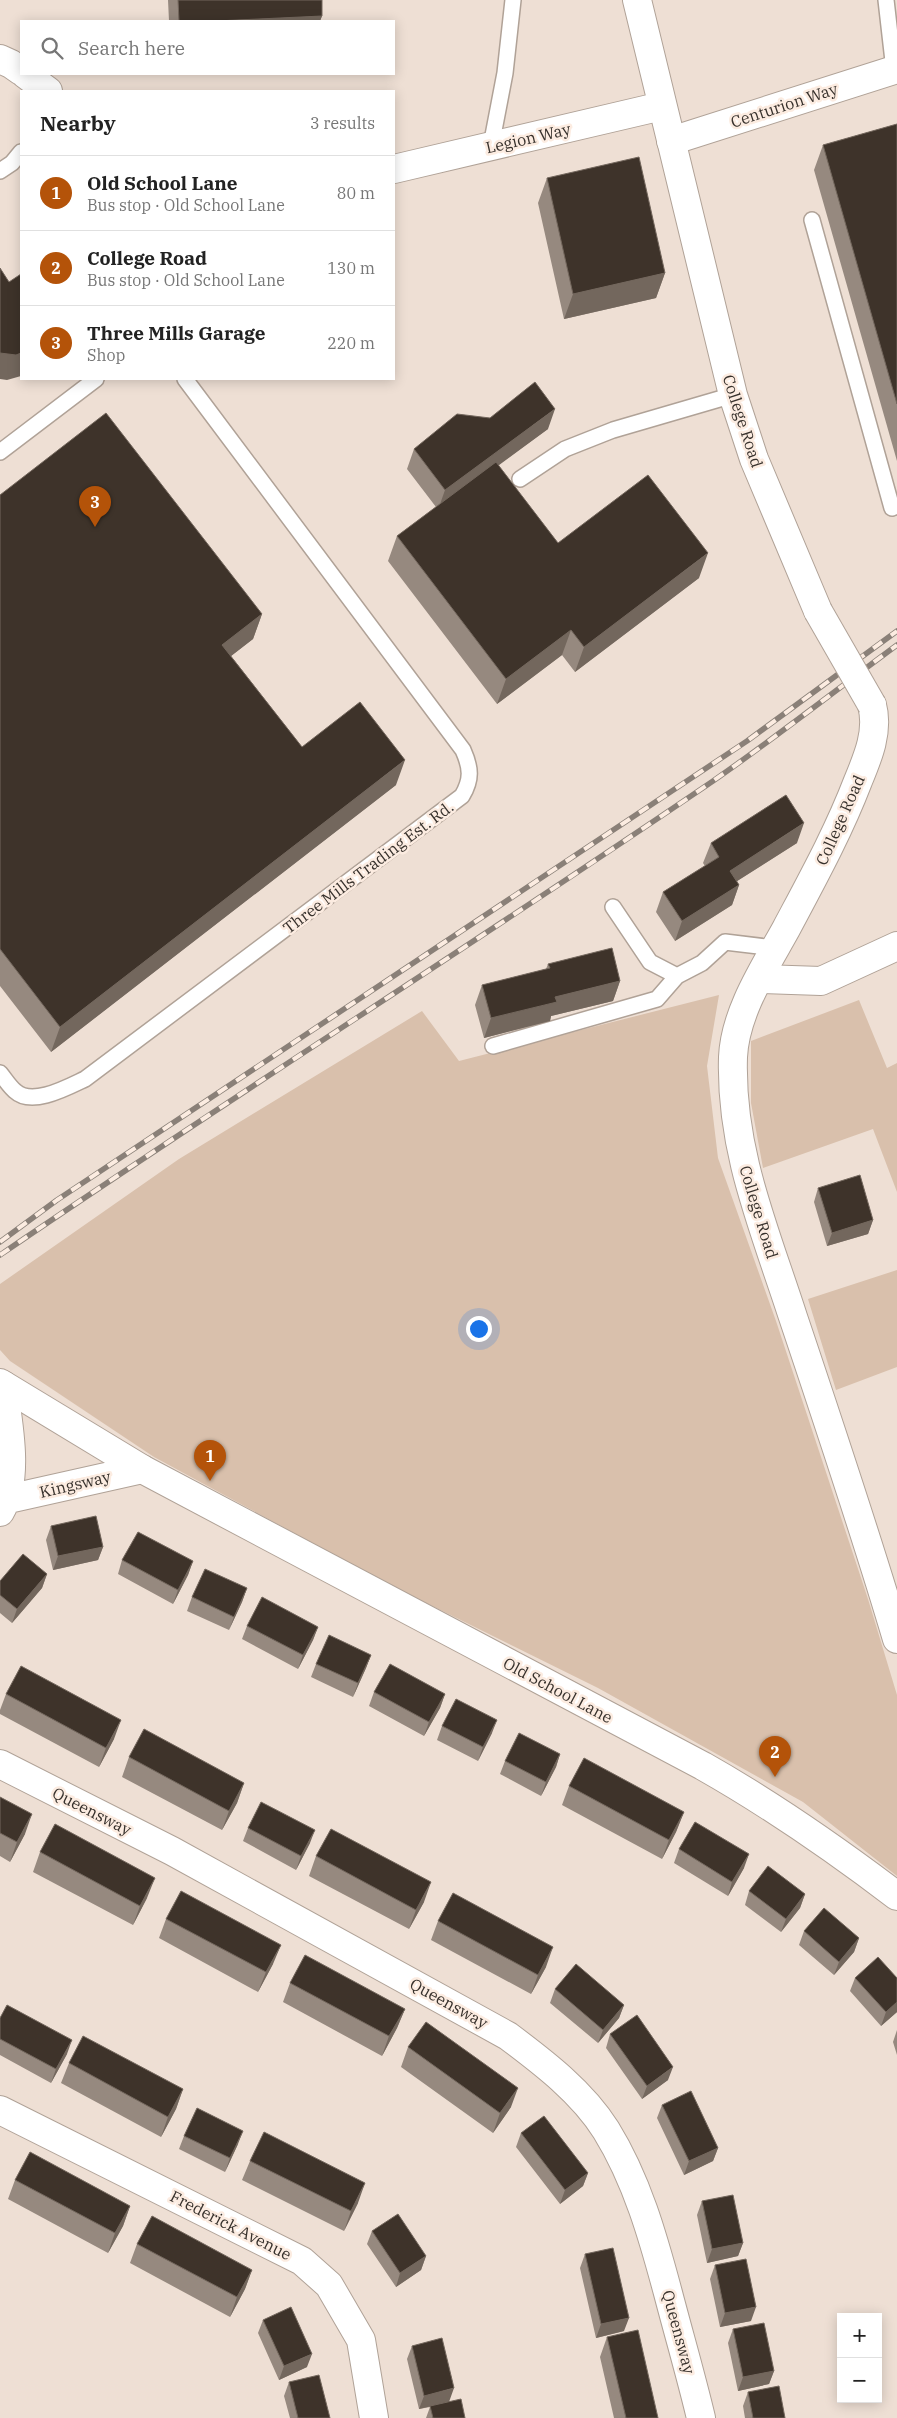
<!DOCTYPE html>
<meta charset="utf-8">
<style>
:root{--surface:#fff;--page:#f6f6f6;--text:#222;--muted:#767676;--line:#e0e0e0;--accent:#b45309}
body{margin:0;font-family:"IBM Plex Serif",serif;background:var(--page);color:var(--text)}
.controls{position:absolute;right:15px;bottom:15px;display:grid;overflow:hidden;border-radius:0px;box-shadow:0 2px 12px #0003}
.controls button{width:45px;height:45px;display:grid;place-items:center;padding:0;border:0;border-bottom:1px solid var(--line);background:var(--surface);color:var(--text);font:25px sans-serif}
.you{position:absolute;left:478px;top:1328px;width:18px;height:18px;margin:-12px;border:4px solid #fff;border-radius:50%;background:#1a73e8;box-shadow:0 0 0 8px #1a73e833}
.badge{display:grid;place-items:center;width:32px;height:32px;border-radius:50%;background:var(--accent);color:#fff;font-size:16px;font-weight:700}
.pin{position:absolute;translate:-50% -41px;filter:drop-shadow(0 1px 2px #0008)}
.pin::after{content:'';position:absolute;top:26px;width:18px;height:15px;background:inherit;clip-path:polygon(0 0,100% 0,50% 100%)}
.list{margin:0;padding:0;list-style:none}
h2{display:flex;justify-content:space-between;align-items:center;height:65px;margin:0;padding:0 20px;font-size:21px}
h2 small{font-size:16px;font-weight:400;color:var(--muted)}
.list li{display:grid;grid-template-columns:32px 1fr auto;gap:15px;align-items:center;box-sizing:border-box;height:75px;padding:0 20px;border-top:1px solid var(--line)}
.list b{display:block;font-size:19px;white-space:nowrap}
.list p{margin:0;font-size:16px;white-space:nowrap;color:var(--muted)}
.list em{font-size:16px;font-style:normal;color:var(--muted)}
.icon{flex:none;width:28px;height:28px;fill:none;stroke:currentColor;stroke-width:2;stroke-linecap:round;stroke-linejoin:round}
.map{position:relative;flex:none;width:897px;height:2418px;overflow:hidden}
.search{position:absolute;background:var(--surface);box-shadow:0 2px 12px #0003;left:20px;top:20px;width:375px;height:55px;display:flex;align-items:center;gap:12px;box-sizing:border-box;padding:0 18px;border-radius:0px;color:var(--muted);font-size:19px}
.panel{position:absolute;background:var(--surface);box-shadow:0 2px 12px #0003;left:20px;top:90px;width:375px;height:290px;border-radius:0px}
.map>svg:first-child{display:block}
.green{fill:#d9c0ac}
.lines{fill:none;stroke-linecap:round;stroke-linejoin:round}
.service-casing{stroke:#b0a297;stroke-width:18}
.minor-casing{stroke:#b0a297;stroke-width:30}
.tertiary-casing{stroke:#b0a297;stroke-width:30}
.service{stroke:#fff;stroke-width:15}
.minor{stroke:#fff;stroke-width:28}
.tertiary{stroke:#fff;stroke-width:28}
.rail-casing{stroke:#8a8078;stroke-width:5.5}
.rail{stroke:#fcece1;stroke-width:4;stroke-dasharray:11;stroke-linecap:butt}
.tertiary-bridge-casing{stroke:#b0a297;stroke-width:30;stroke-linecap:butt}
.tertiary-bridge{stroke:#fff;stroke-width:28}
.wall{fill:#96897f}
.shaded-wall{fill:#73675d}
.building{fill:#3e332a;stroke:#73675d}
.labels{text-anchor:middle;stroke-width:5;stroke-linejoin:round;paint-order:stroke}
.street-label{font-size:16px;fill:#37312c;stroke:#fcece1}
</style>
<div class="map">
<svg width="897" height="2418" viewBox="0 0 897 2418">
<rect width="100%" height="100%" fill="#eedfd4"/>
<path class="green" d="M 719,995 L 707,1066 L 718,1158 L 776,1321 L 868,1599 L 897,1695 L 897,1876 L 803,1802 L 598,1688 L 388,1584 L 154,1457 L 10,1361 L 0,1350 L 0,1284 L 179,1159 L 422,1011 L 459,1061 Z
M 859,1000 L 887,1068 L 897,1063 L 897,1192 L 873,1129 L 763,1168 L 751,1103 L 751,1041 Z
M 897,1270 L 897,1367 L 836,1390 L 808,1299 Z"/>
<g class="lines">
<g class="service-casing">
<path id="service" d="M 886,0 L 894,70
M 491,146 L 505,73 L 513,0
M 0,171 L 12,163 L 21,152
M 812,220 L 892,508 L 897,506
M 0,452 L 96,379
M 520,479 L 565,449 L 613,430 L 733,395
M 613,907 L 650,962 L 677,976 L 702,963 L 725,942 L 775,948
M 493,1046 L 657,999 L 677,976
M 0,1073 C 5,1079 9,1086 15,1091 C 32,1107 68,1087 85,1079 L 462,796 C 472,779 471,768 463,750 L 185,379"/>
</g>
<g class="minor-casing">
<path id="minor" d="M 0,59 L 11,64 L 21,71
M 25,74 L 48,91
M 671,141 L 897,69
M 394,169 L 662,106
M 759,979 L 821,981 L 897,946
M 8,1499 L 142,1469
M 0,1512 C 20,1479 8,1422 3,1385
M 0,1764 L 172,1851 L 508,2036 C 544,2063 582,2092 606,2130 C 637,2180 653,2237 668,2293 C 679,2335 691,2376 701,2418
M 0,2110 L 302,2261 L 329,2285 L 361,2340 L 374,2418"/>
</g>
<g class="tertiary-casing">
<path id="tertiary" d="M 637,0 L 733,395 L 754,459 L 818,611
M 872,705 C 879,731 868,757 858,781 C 838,833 812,880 786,929 C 765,967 735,1012 733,1057 C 730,1151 765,1230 793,1317 C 829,1424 865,1531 897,1639
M 0,1383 L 142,1469 L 703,1766 C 772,1805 835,1849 897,1896"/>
</g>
<use href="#service" class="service"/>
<use href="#minor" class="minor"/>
<use href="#tertiary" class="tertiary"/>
<g class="rail-casing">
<path id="rail" d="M 0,1242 L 57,1200 L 747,741 L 897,631
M 0,1255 C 236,1094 477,942 713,781 C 775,738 836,690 897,645"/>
</g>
<use href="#rail" class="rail"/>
<g class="tertiary-bridge-casing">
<path id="tertiary-bridge" d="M 818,611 L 872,705"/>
</g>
<use href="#tertiary-bridge" class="tertiary-bridge"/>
</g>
<path class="wall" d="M 168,0 L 322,0 L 322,16 L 320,21 L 169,21 Z
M 897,124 L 897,461 L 814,170 L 823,145 Z
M 547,178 L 665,273 L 656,298 L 564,319 L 538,203 Z
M 490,418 L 548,429 L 498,465 L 558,543 L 699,578 L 575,672 L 562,655 L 497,704 L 388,561 L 397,536 L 436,507 L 407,469 L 414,449 Z
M 0,495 L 262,614 L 253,639 L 231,656 L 302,747 L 396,785 L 51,1052 L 0,986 Z
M 711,843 L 797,843 L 737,881 L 739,885 L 732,905 L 675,941 L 656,912 L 663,892 L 705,866 L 703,863 Z
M 548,964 L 620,981 L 613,1001 L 551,1016 L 550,1021 L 484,1038 L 475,1005 L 482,985 L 546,969 Z
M 818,1188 L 873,1220 L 868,1234 L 827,1246 L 814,1202 Z
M 51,1526 L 103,1547 L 98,1560 L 53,1570 L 46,1540 Z
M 122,1560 L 193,1561 L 188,1575 L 173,1604 L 118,1574 Z
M 47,1574 L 42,1588 L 12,1623 L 0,1613 L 0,1581 Z
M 247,1588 L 242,1602 L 229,1630 L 187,1611 L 192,1597 Z
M 247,1626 L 318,1627 L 313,1640 L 298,1669 L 242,1639 Z
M 371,1655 L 366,1668 L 353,1697 L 311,1677 L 316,1664 Z
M 374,1692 L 445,1694 L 440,1708 L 424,1736 L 369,1706 Z
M 6,1694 L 114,1739 L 99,1767 L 0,1714 L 0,1710 Z
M 442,1726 L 492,1733 L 478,1761 L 437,1740 Z
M 560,1754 L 556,1767 L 541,1796 L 500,1774 L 505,1761 Z
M 129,1757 L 244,1783 L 237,1803 L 222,1830 L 122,1777 Z
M 569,1786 L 684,1812 L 676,1832 L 662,1859 L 562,1805 Z
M 0,1797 L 25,1834 L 10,1862 L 0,1856 Z
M 248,1828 L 310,1843 L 296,1870 L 243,1841 Z
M 679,1849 L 744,1868 L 728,1896 L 674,1863 Z
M 40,1852 L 147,1898 L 133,1925 L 33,1872 Z
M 316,1856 L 424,1902 L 409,1929 L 309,1876 Z
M 749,1891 L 805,1894 L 800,1908 L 781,1932 L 745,1905 Z
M 166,1919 L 273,1964 L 258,1992 L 159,1938 Z
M 438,1921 L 546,1967 L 531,1994 L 431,1940 Z
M 804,1931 L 859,1938 L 854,1952 L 834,1975 L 799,1945 Z
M 855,1978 L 897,1978 L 897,2012 L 881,2026 L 850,1991 Z
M 290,1983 L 405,2009 L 397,2028 L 382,2056 L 283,2002 Z
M 555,1989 L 624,2005 L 619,2018 L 598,2043 L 550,2003 Z
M 0,2018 L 67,2054 L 51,2083 L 0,2055 Z
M 897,2030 L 897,2055 L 893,2042 Z
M 610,2034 L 668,2080 L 642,2099 L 606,2048 Z
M 408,2047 L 511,2107 L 493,2133 L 401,2067 Z
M 69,2063 L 183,2089 L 176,2109 L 161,2137 L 61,2083 Z
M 662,2105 L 718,2148 L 713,2161 L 684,2175 L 657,2118 Z
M 521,2133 L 588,2173 L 583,2186 L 560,2204 L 516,2147 Z
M 184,2136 L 238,2144 L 225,2172 L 179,2149 Z
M 250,2161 L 358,2203 L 344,2231 L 242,2180 Z
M 15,2180 L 130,2206 L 123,2226 L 108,2253 L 8,2199 Z
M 702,2201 L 743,2243 L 738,2256 L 707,2263 L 697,2215 Z
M 372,2231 L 426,2256 L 421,2270 L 396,2287 L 367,2244 Z
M 137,2244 L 252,2270 L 245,2289 L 230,2317 L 130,2263 Z
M 585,2254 L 624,2331 L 596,2338 L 580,2268 Z
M 715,2265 L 751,2321 L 720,2327 L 710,2279 Z
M 263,2320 L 307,2367 L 279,2380 L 258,2333 Z
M 733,2329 L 774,2371 L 769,2384 L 738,2391 L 728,2343 Z
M 607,2337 L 658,2418 L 614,2418 L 600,2357 Z
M 412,2346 L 449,2402 L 465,2418 L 426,2418 L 430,2407 L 419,2409 L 407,2359 Z
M 289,2382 L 330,2418 L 290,2418 L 284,2396 Z
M 748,2392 L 785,2418 L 745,2418 L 743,2406 Z"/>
<path class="shaded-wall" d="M 322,16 L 320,21 L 216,21 Z
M 665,273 L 656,298 L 564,319 L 573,294 Z
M 0,353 L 21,353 L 21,376 L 7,380 L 0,379 Z
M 555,409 L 548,429 L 438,510 L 445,490 Z
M 708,553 L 699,578 L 575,672 L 584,647 Z
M 262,614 L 253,639 L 213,670 L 222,645 Z
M 571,630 L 562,655 L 497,704 L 506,679 Z
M 405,760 L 396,785 L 51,1052 L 60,1027 Z
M 804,823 L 797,843 L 723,890 L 730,871 Z
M 739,885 L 732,905 L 675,941 L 682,921 Z
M 620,981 L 613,1001 L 551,1016 L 550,1021 L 484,1038 L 491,1018 L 555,997 Z
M 873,1220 L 868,1234 L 827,1246 L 832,1233 Z
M 103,1547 L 98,1560 L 53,1570 L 58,1556 Z
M 193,1561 L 188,1575 L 173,1604 L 178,1590 Z
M 47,1574 L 42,1588 L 12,1623 L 17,1609 Z
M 247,1588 L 242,1602 L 229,1630 L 234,1617 Z
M 318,1627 L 313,1640 L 298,1669 L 303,1655 Z
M 371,1655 L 366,1668 L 353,1697 L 358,1683 Z
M 445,1694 L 440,1708 L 424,1736 L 429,1722 Z
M 121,1720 L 114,1739 L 99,1767 L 106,1748 Z
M 497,1720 L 492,1733 L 478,1761 L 483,1747 Z
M 560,1754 L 556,1767 L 541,1796 L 546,1782 Z
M 244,1783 L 237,1803 L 222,1830 L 229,1811 Z
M 684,1812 L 676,1832 L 662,1859 L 669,1840 Z
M 32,1814 L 25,1834 L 10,1862 L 17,1842 Z
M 315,1830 L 310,1843 L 296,1870 L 301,1856 Z
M 749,1854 L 744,1868 L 728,1896 L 732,1882 Z
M 155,1878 L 147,1898 L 133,1925 L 140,1906 Z
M 431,1882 L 424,1902 L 409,1929 L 416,1910 Z
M 805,1894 L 800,1908 L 781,1932 L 786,1919 Z
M 859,1938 L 854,1952 L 834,1975 L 839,1962 Z
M 281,1945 L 273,1964 L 258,1992 L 266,1972 Z
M 553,1947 L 546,1967 L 531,1994 L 538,1975 Z
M 897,2002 L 897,2012 L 881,2026 L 886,2012 Z
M 624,2005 L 619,2018 L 598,2043 L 603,2030 Z
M 405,2009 L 397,2028 L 382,2056 L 389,2036 Z
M 72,2040 L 67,2054 L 51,2083 L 56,2069 Z
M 673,2067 L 668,2080 L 642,2099 L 647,2086 Z
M 518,2088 L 511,2107 L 493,2133 L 500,2113 Z
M 183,2089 L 176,2109 L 161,2137 L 168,2117 Z
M 243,2131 L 238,2144 L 225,2172 L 230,2158 Z
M 718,2148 L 713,2161 L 684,2175 L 689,2161 Z
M 588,2173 L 583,2186 L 560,2204 L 565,2190 Z
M 365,2183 L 358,2203 L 344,2231 L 351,2211 Z
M 130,2206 L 123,2226 L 108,2253 L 115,2233 Z
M 743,2243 L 738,2256 L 707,2263 L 712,2249 Z
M 426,2256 L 421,2270 L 396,2287 L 400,2273 Z
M 252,2270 L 245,2289 L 230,2317 L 237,2297 Z
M 756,2307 L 751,2321 L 720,2327 L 725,2313 Z
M 629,2318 L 624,2331 L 596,2338 L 601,2324 Z
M 312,2354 L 307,2367 L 279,2380 L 284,2366 Z
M 774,2371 L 769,2384 L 738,2391 L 743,2377 Z
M 454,2388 L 449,2402 L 419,2409 L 424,2396 Z"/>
<path class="building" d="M 178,0 L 322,0 L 322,16 L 216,21 L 179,21 Z
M 897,124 L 897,404 L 823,145 Z
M 639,157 L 665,273 L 573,294 L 547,178 Z
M 0,268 L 9,282 L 21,274 L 21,353 L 16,355 L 0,353 Z
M 535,382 L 555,409 L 445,490 L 414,449 L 457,414 L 490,418 Z
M 106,413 L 262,614 L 222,645 L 302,747 L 360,702 L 405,760 L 60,1027 L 0,949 L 0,495 Z
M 496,462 L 558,543 L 648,475 L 708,553 L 584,647 L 571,630 L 506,679 L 397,536 Z
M 786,795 L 804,823 L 730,871 L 739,885 L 682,921 L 663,892 L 719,857 L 711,843 Z
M 612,948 L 620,981 L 555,997 L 557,1002 L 491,1018 L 482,985 L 550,968 L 548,964 Z
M 860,1175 L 873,1220 L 832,1233 L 818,1188 Z
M 96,1516 L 103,1547 L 58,1556 L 51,1526 Z
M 138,1532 L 193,1561 L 178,1590 L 122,1560 Z
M 23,1554 L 47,1574 L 17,1609 L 0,1595 L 0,1581 Z
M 205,1569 L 247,1588 L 234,1617 L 192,1597 Z
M 262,1597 L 318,1627 L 303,1655 L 247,1626 Z
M 329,1635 L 371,1655 L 358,1683 L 316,1664 Z
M 390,1664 L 445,1694 L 429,1722 L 374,1692 Z
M 21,1666 L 121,1720 L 106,1748 L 6,1694 Z
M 456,1699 L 497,1720 L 483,1747 L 442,1726 Z
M 144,1729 L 244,1783 L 229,1811 L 129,1757 Z
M 519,1733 L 560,1754 L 546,1782 L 505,1761 Z
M 584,1758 L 684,1812 L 669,1840 L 569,1786 Z
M 0,1797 L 32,1814 L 17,1842 L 0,1833 Z
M 261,1802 L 315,1830 L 301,1856 L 248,1828 Z
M 695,1822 L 749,1854 L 732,1882 L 679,1849 Z
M 55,1824 L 155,1878 L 140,1906 L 40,1852 Z
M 331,1829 L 431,1882 L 416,1910 L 316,1856 Z
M 768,1866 L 805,1894 L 786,1919 L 749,1891 Z
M 181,1891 L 281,1945 L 266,1972 L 166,1919 Z
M 453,1893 L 553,1947 L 538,1975 L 438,1921 Z
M 824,1908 L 859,1938 L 839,1962 L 804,1931 Z
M 305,1955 L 405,2009 L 389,2036 L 290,1983 Z
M 878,1957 L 897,1978 L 897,2002 L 886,2012 L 855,1978 Z
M 576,1964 L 624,2005 L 603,2030 L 555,1989 Z
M 7,2005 L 72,2040 L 56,2069 L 0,2039 L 0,2018 Z
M 637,2015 L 673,2067 L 647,2086 L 610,2034 Z
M 426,2022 L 518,2088 L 500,2113 L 408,2047 Z
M 83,2036 L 183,2089 L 168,2117 L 69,2063 Z
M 691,2091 L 718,2148 L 689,2161 L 662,2105 Z
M 197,2108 L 243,2131 L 230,2158 L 184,2136 Z
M 544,2116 L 588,2173 L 565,2190 L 521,2133 Z
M 264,2132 L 365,2183 L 351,2211 L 250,2161 Z
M 30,2152 L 130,2206 L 115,2233 L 15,2180 Z
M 733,2195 L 743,2243 L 712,2249 L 702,2201 Z
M 398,2214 L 426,2256 L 400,2273 L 372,2231 Z
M 152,2216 L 252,2270 L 237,2297 L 137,2244 Z
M 613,2248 L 629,2318 L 601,2324 L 585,2254 Z
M 746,2259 L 756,2307 L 725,2313 L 715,2265 Z
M 291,2307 L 312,2354 L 284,2366 L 263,2320 Z
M 764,2323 L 774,2371 L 743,2377 L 733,2329 Z
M 638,2330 L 658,2418 L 626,2418 L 607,2337 Z
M 442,2338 L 454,2388 L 424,2396 L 412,2346 Z
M 319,2375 L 330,2418 L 298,2418 L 289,2382 Z
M 779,2386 L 785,2418 L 753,2418 L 748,2392 Z
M 461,2399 L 465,2418 L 433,2418 L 430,2406 Z"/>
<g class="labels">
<g class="street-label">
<text transform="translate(784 105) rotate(-18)" y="6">Centurion Way</text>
<text transform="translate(528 138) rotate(-13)" y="6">Legion Way</text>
<text transform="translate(743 421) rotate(72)" y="6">College Road</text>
<text transform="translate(840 820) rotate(-66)" y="6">College Road</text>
<text transform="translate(368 867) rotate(-37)" y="6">Three Mills Trading Est. Rd.</text>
<text transform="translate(759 1212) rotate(73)" y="6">College Road</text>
<text transform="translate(75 1484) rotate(-13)" y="6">Kingsway</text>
<text transform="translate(558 1690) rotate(28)" y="6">Old School Lane</text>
<text transform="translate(92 1811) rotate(27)" y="6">Queensway</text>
<text transform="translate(449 2003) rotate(29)" y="6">Queensway</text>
<text transform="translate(231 2225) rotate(27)" y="6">Frederick Avenue</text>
<text transform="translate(679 2332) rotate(75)" y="6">Queensway</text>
</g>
</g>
</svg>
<div class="controls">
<button>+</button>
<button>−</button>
</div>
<div class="you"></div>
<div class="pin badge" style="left:210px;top:1481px">1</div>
<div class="pin badge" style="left:775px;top:1777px">2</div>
<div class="pin badge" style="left:95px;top:527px">3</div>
<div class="search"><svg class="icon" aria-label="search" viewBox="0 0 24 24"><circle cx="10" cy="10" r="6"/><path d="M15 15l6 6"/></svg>Search here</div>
<section class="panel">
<h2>Nearby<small>3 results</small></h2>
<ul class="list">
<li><span class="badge">1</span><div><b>Old School Lane</b><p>Bus stop · Old School Lane</p></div><em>80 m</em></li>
<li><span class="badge">2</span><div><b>College Road</b><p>Bus stop · Old School Lane</p></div><em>130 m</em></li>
<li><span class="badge">3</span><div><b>Three Mills Garage</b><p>Shop</p></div><em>220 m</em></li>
</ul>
</section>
</div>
